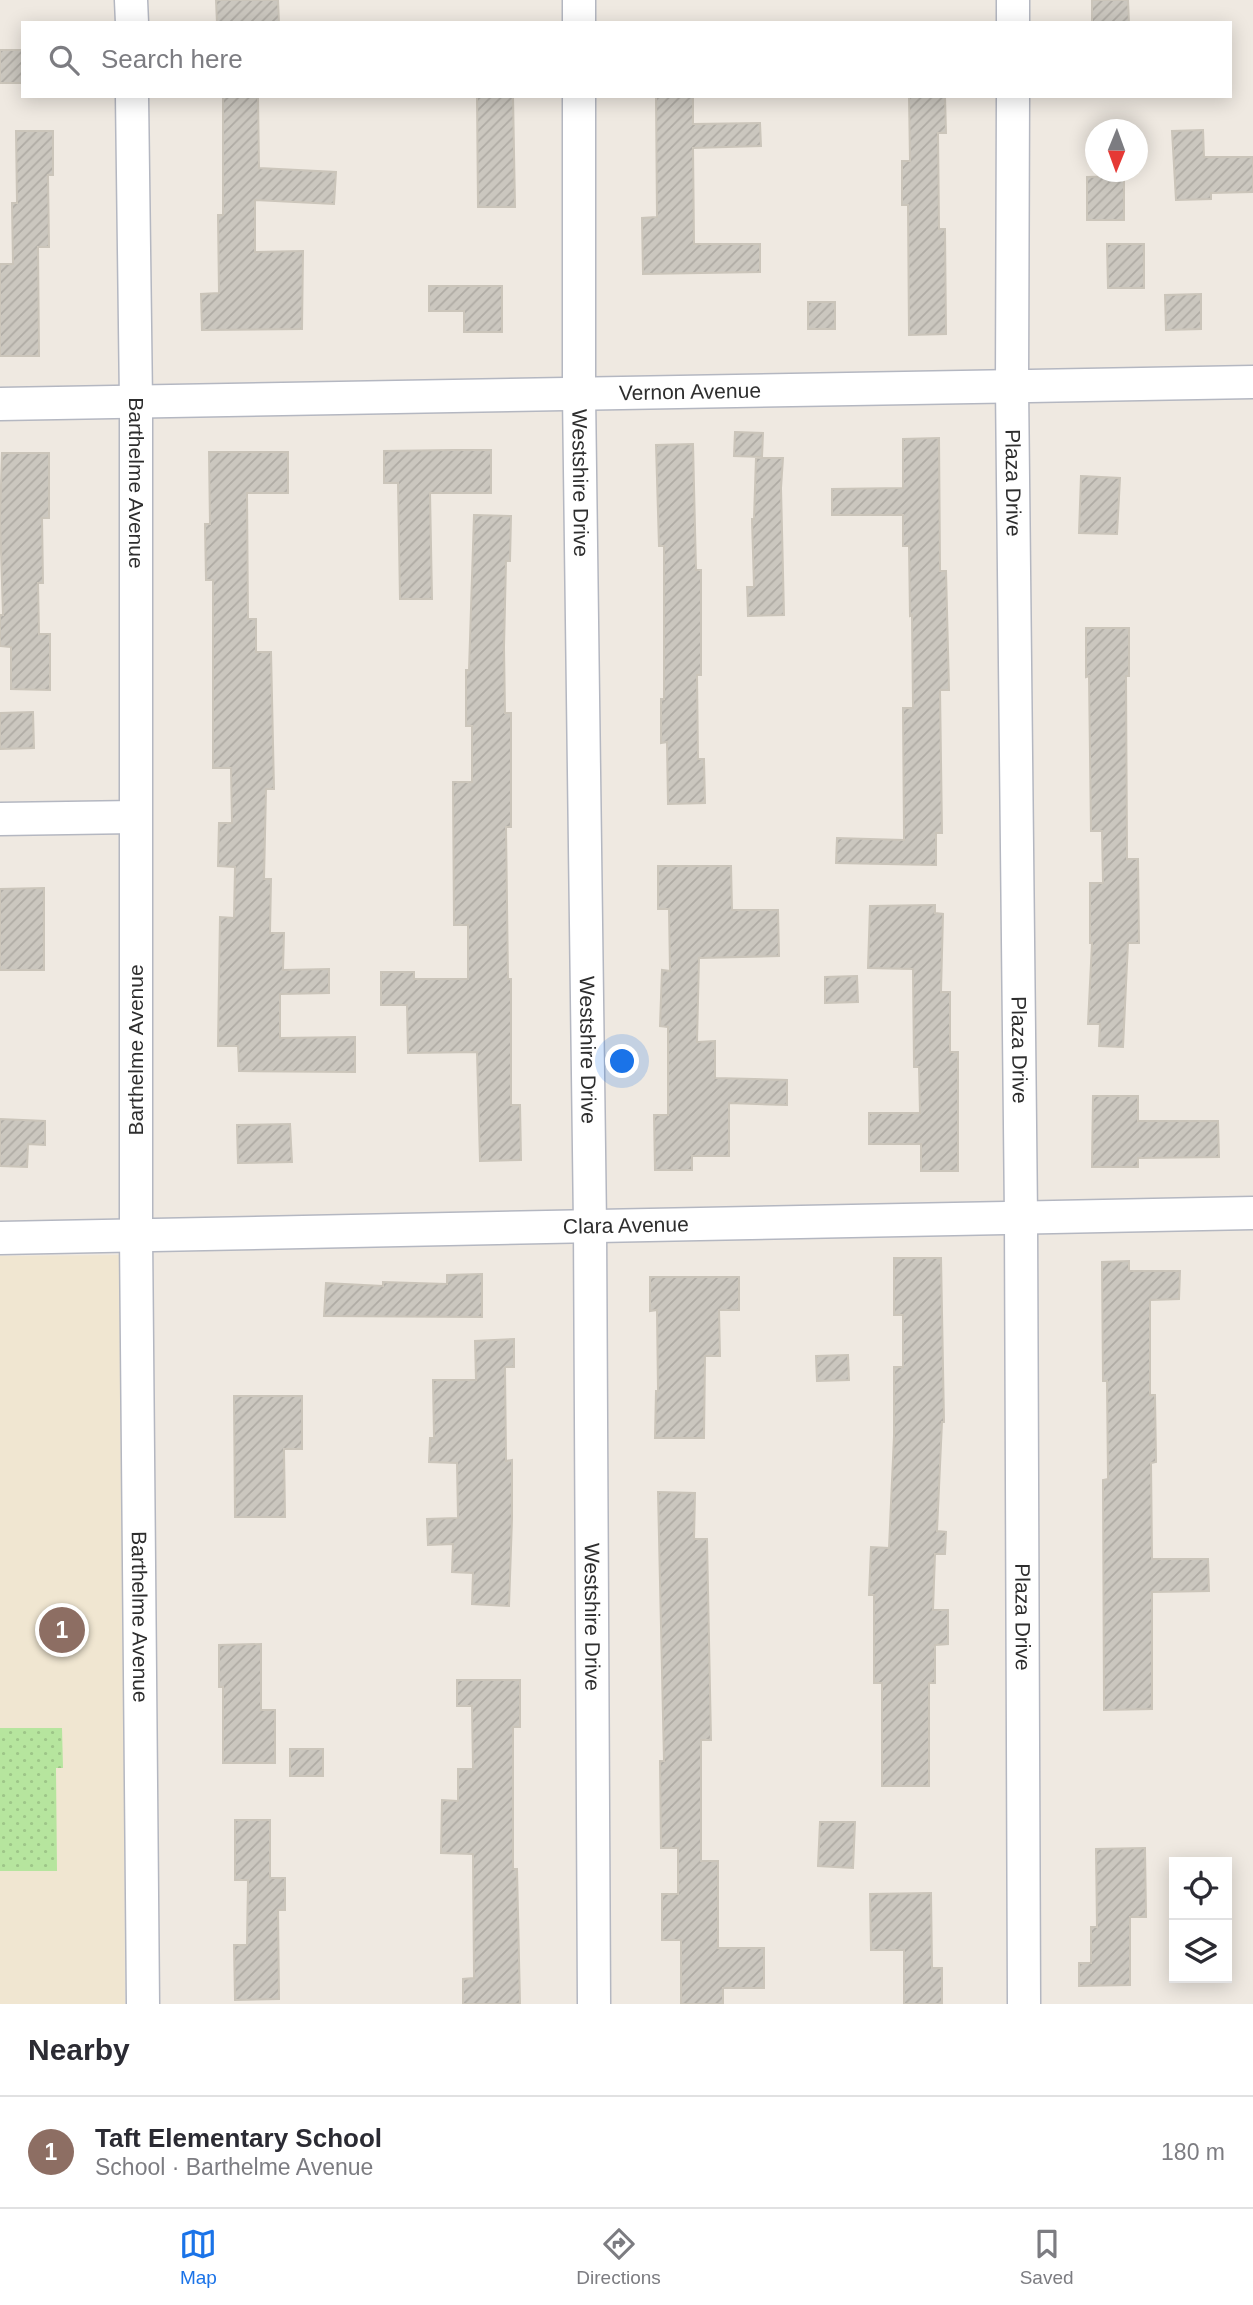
<!DOCTYPE html>
<meta charset="utf-8">
<style>
:root{--surface:#fff;--page:#f7f7f7;--text:#2b2b33;--muted:#7c7c81;--line:#e1e1e2;--accent:#1a73e8}
body{margin:0;font-family:Helvetica,sans-serif;background:var(--page);color:var(--text)}
.controls{position:absolute;right:21px;bottom:21px;display:grid;overflow:hidden;border-radius:0px;box-shadow:0 4px 18px #0003}
.controls button{width:63px;height:63px;display:grid;place-items:center;padding:0;border:0;border-bottom:2px solid var(--line);background:var(--surface);color:var(--text);font:35px sans-serif}
.compass{position:absolute;left:1085px;top:119px;width:63px;height:63px;border-radius:50%;background:var(--surface);box-shadow:0 4px 18px #0003;rotate:181deg}
.you{position:absolute;left:623px;top:1062px;width:24px;height:24px;margin:-18px;border:5px solid #fff;border-radius:50%;background:#1a73e8;box-shadow:0 0 0 10px #1a73e833}
.badge{display:grid;place-items:center;width:46px;height:46px;border-radius:50%;background:var(--accent);color:#fff;font-size:23px;font-weight:700}
.pin{position:absolute;translate:-50% -50%;border:4px solid #fff;box-shadow:0 2px 7px #0006}
.list{margin:0;padding:0;list-style:none}
h2{display:flex;justify-content:space-between;align-items:center;height:91px;margin:0;padding:0 28px;font-size:30px}
h2 small{font-size:23px;font-weight:400;color:var(--muted)}
.list li{display:grid;grid-template-columns:46px 1fr auto;gap:21px;align-items:center;box-sizing:border-box;height:112px;padding:0 28px;border-top:2px solid var(--line)}
.list b{display:block;font-size:26px;white-space:nowrap}
.list p{margin:0;font-size:23px;white-space:nowrap;color:var(--muted)}
.list em{font-size:23px;font-style:normal;color:var(--muted)}
.icon{flex:none;width:38px;height:38px;fill:none;stroke:currentColor;stroke-width:2;stroke-linecap:round;stroke-linejoin:round}
.map{position:relative;flex:none;width:1253px;height:2004px;overflow:hidden}
.search{position:absolute;background:var(--surface);box-shadow:0 4px 18px #0003;left:21px;right:21px;top:21px;height:77px;display:flex;align-items:center;gap:18px;box-sizing:border-box;padding:0 24px;border-radius:0px;color:var(--muted);font-size:26px}
.sheet{height:203px;background:var(--surface)}
nav{display:flex;justify-content:space-around;align-items:center;box-sizing:border-box;height:98px;border-top:2px solid var(--line);background:var(--surface);font-size:19px;color:var(--muted)}
nav a{display:grid;justify-items:center;gap:4px}
nav .on{color:var(--accent)}
.map>svg:first-child{display:block}
.education{fill:#f0e6d1}
.park{fill:url(#park-dots)}
.building{fill:url(#building-hatch);stroke:#cbc5ba;stroke-width:2}
.lines{fill:none;stroke-linecap:round;stroke-linejoin:round}
.minor-casing{stroke:#b4b7c1;stroke-width:35}
.minor{stroke:#fff;stroke-width:32}
.labels{text-anchor:middle;stroke-width:6;stroke-linejoin:round;paint-order:stroke}
.street-label{font-size:21px;fill:#2e2e2e;stroke:#fff}
</style>
<div class="map">
<svg width="1253" height="2004" viewBox="0 0 1253 2004">
<defs>
<pattern id="park-dots" width="8" height="8" patternUnits="userSpaceOnUse" patternTransform="scale(1.75)"><rect width="8" height="8" fill="#b6e59e"/><path d="M2 2h.1M6 6h.1" fill="none" stroke="#9dc588" stroke-width="1.8" stroke-linecap="round"/></pattern>
<pattern id="building-hatch" width="6" height="6" patternUnits="userSpaceOnUse" patternTransform="scale(1.75)"><rect width="6" height="6" fill="#cbc7bf"/><path d="M-1 1l2-2M0 6l6-6M5 7l2-2" fill="none" stroke="#afaba4"/></pattern>
</defs>
<rect width="100%" height="100%" fill="#efe9e1"/>
<path class="education" d="M 122,1255 L 125,2004 L 0,2004 L 0,1256 Z"/>
<path class="park" d="M 0,1728 L 62,1728 L 63,1768 L 56,1768 L 57,1871 L 0,1871 Z"/>
<path class="building" d="M 216,0 L 278,0 L 279,23 L 217,23 Z
M 1092,0 L 1128,0 L 1129,23 L 1092,23 Z
M 0,50 L 23,50 L 23,83 L 0,83 Z
M 223,96 L 258,96 L 259,168 L 336,172 L 334,204 L 255,200 L 255,252 L 303,251 L 302,329 L 202,330 L 201,294 L 219,293 L 218,215 L 223,215 Z
M 477,96 L 513,96 L 515,207 L 478,207 Z
M 656,96 L 693,96 L 693,124 L 760,123 L 761,146 L 693,148 L 694,244 L 760,244 L 760,272 L 643,274 L 642,218 L 657,217 Z
M 909,96 L 945,96 L 946,133 L 938,133 L 939,229 L 945,229 L 946,334 L 909,335 L 908,205 L 902,205 L 902,161 L 910,161 Z
M 1203,130 L 1204,157 L 1253,157 L 1253,192 L 1211,193 L 1211,199 L 1176,200 L 1172,131 Z
M 16,131 L 53,131 L 53,175 L 48,175 L 49,247 L 38,247 L 39,356 L 0,356 L 0,264 L 13,264 L 12,203 L 17,203 Z
M 1124,176 L 1124,220 L 1087,220 L 1087,177 Z
M 1107,244 L 1144,244 L 1144,288 L 1108,288 Z
M 429,286 L 502,286 L 502,332 L 464,332 L 464,311 L 429,311 Z
M 1201,294 L 1201,329 L 1166,330 L 1165,295 Z
M 808,302 L 835,302 L 835,329 L 808,329 Z
M 735,432 L 763,433 L 762,457 L 734,456 Z
M 939,438 L 940,571 L 946,571 L 949,690 L 940,690 L 942,833 L 936,833 L 936,865 L 836,863 L 837,838 L 904,840 L 903,708 L 913,708 L 912,615 L 910,616 L 909,546 L 903,546 L 903,515 L 832,515 L 832,489 L 903,488 L 903,439 Z
M 693,444 L 696,570 L 701,570 L 701,675 L 697,675 L 698,759 L 704,759 L 705,803 L 668,804 L 667,742 L 661,743 L 661,699 L 664,699 L 664,546 L 659,546 L 656,445 Z
M 455,450 L 491,450 L 491,493 L 430,493 L 432,599 L 400,599 L 398,483 L 384,483 L 384,451 Z
M 209,452 L 288,452 L 288,493 L 247,493 L 248,619 L 256,619 L 256,652 L 271,652 L 274,789 L 266,789 L 264,879 L 271,879 L 270,933 L 284,933 L 283,970 L 329,969 L 329,993 L 280,994 L 280,1038 L 355,1037 L 355,1072 L 239,1071 L 238,1046 L 218,1046 L 220,917 L 234,918 L 235,867 L 218,866 L 219,823 L 232,823 L 231,768 L 213,768 L 213,580 L 206,580 L 205,524 L 210,524 Z
M 2,453 L 49,453 L 49,518 L 42,518 L 43,583 L 38,583 L 39,634 L 50,634 L 50,690 L 11,689 L 11,647 L 0,646 L 0,615 L 3,615 L 0,518 Z
M 756,458 L 783,458 L 781,488 L 784,615 L 748,616 L 747,587 L 754,587 L 752,519 L 754,519 Z
M 1081,476 L 1120,478 L 1117,534 L 1079,533 Z
M 474,515 L 511,516 L 510,561 L 506,561 L 504,647 L 505,713 L 511,713 L 511,827 L 506,827 L 508,979 L 511,979 L 511,1105 L 520,1105 L 521,1160 L 480,1161 L 477,1052 L 408,1053 L 407,1005 L 381,1005 L 381,972 L 414,972 L 414,979 L 468,979 L 468,925 L 454,925 L 453,782 L 472,782 L 472,726 L 466,726 L 466,670 L 469,670 Z
M 1086,628 L 1129,628 L 1129,676 L 1126,676 L 1127,859 L 1138,859 L 1139,943 L 1128,943 L 1123,1047 L 1099,1046 L 1100,1024 L 1088,1024 L 1092,943 L 1090,943 L 1090,883 L 1103,883 L 1102,831 L 1091,831 L 1089,676 L 1086,677 Z
M 33,712 L 34,748 L 0,749 L 0,713 Z
M 658,866 L 731,866 L 732,910 L 778,910 L 779,956 L 699,958 L 697,1042 L 715,1041 L 715,1078 L 787,1080 L 787,1105 L 729,1103 L 729,1156 L 692,1156 L 692,1170 L 655,1170 L 654,1115 L 668,1115 L 668,1027 L 660,1026 L 662,970 L 670,971 L 669,909 L 658,909 Z
M 44,888 L 44,970 L 0,970 L 0,889 Z
M 935,905 L 935,913 L 943,914 L 941,992 L 950,992 L 950,1052 L 958,1052 L 958,1171 L 921,1171 L 921,1144 L 869,1144 L 869,1113 L 920,1113 L 919,1067 L 914,1067 L 913,969 L 868,968 L 870,906 Z
M 857,976 L 858,1002 L 825,1003 L 825,977 Z
M 1093,1096 L 1138,1096 L 1138,1121 L 1218,1121 L 1219,1157 L 1138,1158 L 1138,1167 L 1092,1167 Z
M 0,1119 L 45,1121 L 45,1145 L 28,1144 L 27,1167 L 0,1166 Z
M 290,1124 L 292,1162 L 238,1163 L 237,1125 Z
M 894,1258 L 941,1258 L 944,1422 L 942,1422 L 937,1531 L 946,1532 L 945,1554 L 935,1554 L 933,1610 L 948,1610 L 948,1644 L 935,1645 L 935,1683 L 929,1683 L 929,1786 L 882,1786 L 882,1683 L 874,1683 L 874,1595 L 869,1595 L 871,1547 L 889,1548 L 894,1436 L 894,1367 L 903,1367 L 903,1315 L 894,1315 Z
M 1129,1261 L 1129,1271 L 1180,1271 L 1179,1299 L 1150,1300 L 1150,1395 L 1155,1395 L 1156,1462 L 1151,1463 L 1152,1559 L 1208,1559 L 1209,1591 L 1152,1592 L 1152,1709 L 1104,1710 L 1103,1480 L 1108,1479 L 1107,1381 L 1103,1381 L 1102,1262 Z
M 482,1274 L 482,1317 L 324,1316 L 326,1283 L 383,1286 L 383,1282 L 447,1284 L 447,1275 Z
M 650,1277 L 739,1277 L 739,1310 L 719,1310 L 720,1356 L 705,1356 L 704,1438 L 655,1438 L 656,1391 L 658,1391 L 657,1310 L 650,1311 Z
M 514,1339 L 514,1367 L 505,1367 L 506,1461 L 512,1460 L 512,1519 L 509,1606 L 472,1604 L 473,1573 L 452,1572 L 453,1544 L 428,1545 L 427,1519 L 458,1518 L 457,1463 L 429,1462 L 430,1438 L 434,1438 L 433,1380 L 476,1380 L 475,1341 Z
M 848,1355 L 849,1380 L 817,1381 L 816,1356 Z
M 234,1396 L 302,1396 L 302,1449 L 284,1449 L 285,1517 L 235,1517 Z
M 658,1492 L 695,1493 L 694,1539 L 707,1539 L 711,1740 L 701,1740 L 701,1861 L 718,1861 L 718,1948 L 764,1948 L 764,1988 L 723,1988 L 723,2004 L 681,2004 L 681,1940 L 662,1940 L 662,1894 L 678,1894 L 678,1848 L 661,1848 L 660,1761 L 664,1761 Z
M 261,1644 L 261,1710 L 275,1710 L 275,1763 L 223,1763 L 223,1687 L 219,1687 L 219,1645 Z
M 457,1680 L 520,1680 L 520,1727 L 513,1727 L 513,1869 L 517,1869 L 520,2004 L 463,2004 L 463,1979 L 474,1978 L 473,1854 L 441,1853 L 442,1800 L 458,1801 L 458,1769 L 473,1769 L 472,1706 L 457,1706 Z
M 290,1749 L 323,1749 L 323,1776 L 290,1776 Z
M 235,1820 L 270,1820 L 270,1878 L 285,1878 L 285,1910 L 278,1910 L 279,1999 L 235,2000 L 234,1945 L 247,1945 L 248,1880 L 235,1880 Z
M 820,1822 L 855,1822 L 853,1868 L 818,1866 Z
M 1145,1848 L 1146,1917 L 1130,1917 L 1130,1985 L 1079,1986 L 1079,1963 L 1091,1963 L 1091,1927 L 1097,1927 L 1096,1849 Z
M 931,1893 L 932,1968 L 942,1968 L 942,2004 L 904,2004 L 904,1950 L 871,1950 L 870,1894 Z"/>
<g class="lines">
<g class="minor-casing">
<g id="minor">
<path d="M 131,0 L 132,23"/>
<path d="M 579,0 L 579,23"/>
<path d="M 1013,23 L 1013,0"/>
<path id="s1" d="M 132,96 L 136,402 L 136,1235 L 143,2004"/>
<path id="s2" d="M 579,96 L 579,394 L 590,1225 L 594,2004"/>
<path id="s3" d="M 1013,96 L 1012,386 L 1021,1217 L 1024,2004"/>
<path id="s4" d="M 0,404 L 1253,382"/>
<path d="M 0,819 L 135,817"/>
<path id="s5" d="M 0,1238 L 1253,1213"/>
</g>
</g>
<use href="#minor" class="minor"/>
</g>
<g class="labels">
<g class="street-label">
<text dy="7" stroke="none"><textPath href="#s4" startOffset="690">Vernon Avenue</textPath></text>
<text dy="7" stroke="none"><textPath href="#s1" startOffset="387">Barthelme Avenue</textPath></text>
<text dy="7" stroke="none"><textPath href="#s2" startOffset="387">Westshire Drive</textPath></text>
<text dy="7" stroke="none"><textPath href="#s3" startOffset="387">Plaza Drive</textPath></text>
<text transform="translate(136 1050) rotate(-90)" y="7">Barthelme Avenue</text>
<text dy="7" stroke="none"><textPath href="#s2" startOffset="954">Westshire Drive</textPath></text>
<text dy="7" stroke="none"><textPath href="#s3" startOffset="954">Plaza Drive</textPath></text>
<text dy="7" stroke="none"><textPath href="#s5" startOffset="626">Clara Avenue</textPath></text>
<text dy="7" stroke="none"><textPath href="#s1" startOffset="1521">Barthelme Avenue</textPath></text>
<text dy="7" stroke="none"><textPath href="#s2" startOffset="1521">Westshire Drive</textPath></text>
<text dy="7" stroke="none"><textPath href="#s3" startOffset="1521">Plaza Drive</textPath></text>
</g>
</g>
</svg>
<div class="controls">
<button><svg class="icon" aria-label="locate" viewBox="0 0 24 24"><circle cx="12" cy="12" r="6"/><path d="M12 2v4M12 18v4M2 12h4M18 12h4"/></svg></button>
<button><svg class="icon" aria-label="layers" viewBox="0 0 24 24"><path d="M12 4l9 5-9 5-9-5zM3 14l9 5 9-5"/></svg></button>
</div>
<svg class="compass" viewBox="-18 -18 36 36"><path d="M0-13l5 13h-10z" fill="#e53935"/><path d="M0 13l5-13h-10z" fill="#7c7c81"/></svg>
<div class="you"></div>
<div class="pin badge" style="left:62px;top:1630px;background:#8d6e63">1</div>
<div class="search"><svg class="icon" aria-label="search" viewBox="0 0 24 24"><circle cx="10" cy="10" r="6"/><path d="M15 15l6 6"/></svg>Search here</div>
</div>
<section class="sheet">
<h2>Nearby<small></small></h2>
<ul class="list">
<li><span class="badge" style="background:#8d6e63">1</span><div><b>Taft Elementary School</b><p>School · Barthelme Avenue</p></div><em>180 m</em></li>
</ul>
</section>
<nav>
<a class="on"><svg class="icon" aria-label="map" viewBox="0 0 24 24"><path d="M3 6l6-2 6 2 6-2v14l-6 2-6-2-6 2zM9 4v14M15 6v14"/></svg>Map</a>
<a><svg class="icon" aria-label="directions" viewBox="0 0 24 24"><path d="M12 3l9 9-9 9-9-9zM9 14v-3h6M13 9l2 2-2 2"/></svg>Directions</a>
<a><svg class="icon" aria-label="saved" viewBox="0 0 24 24"><path d="M7 4h10v16l-5-4-5 4z"/></svg>Saved</a>
</nav>
